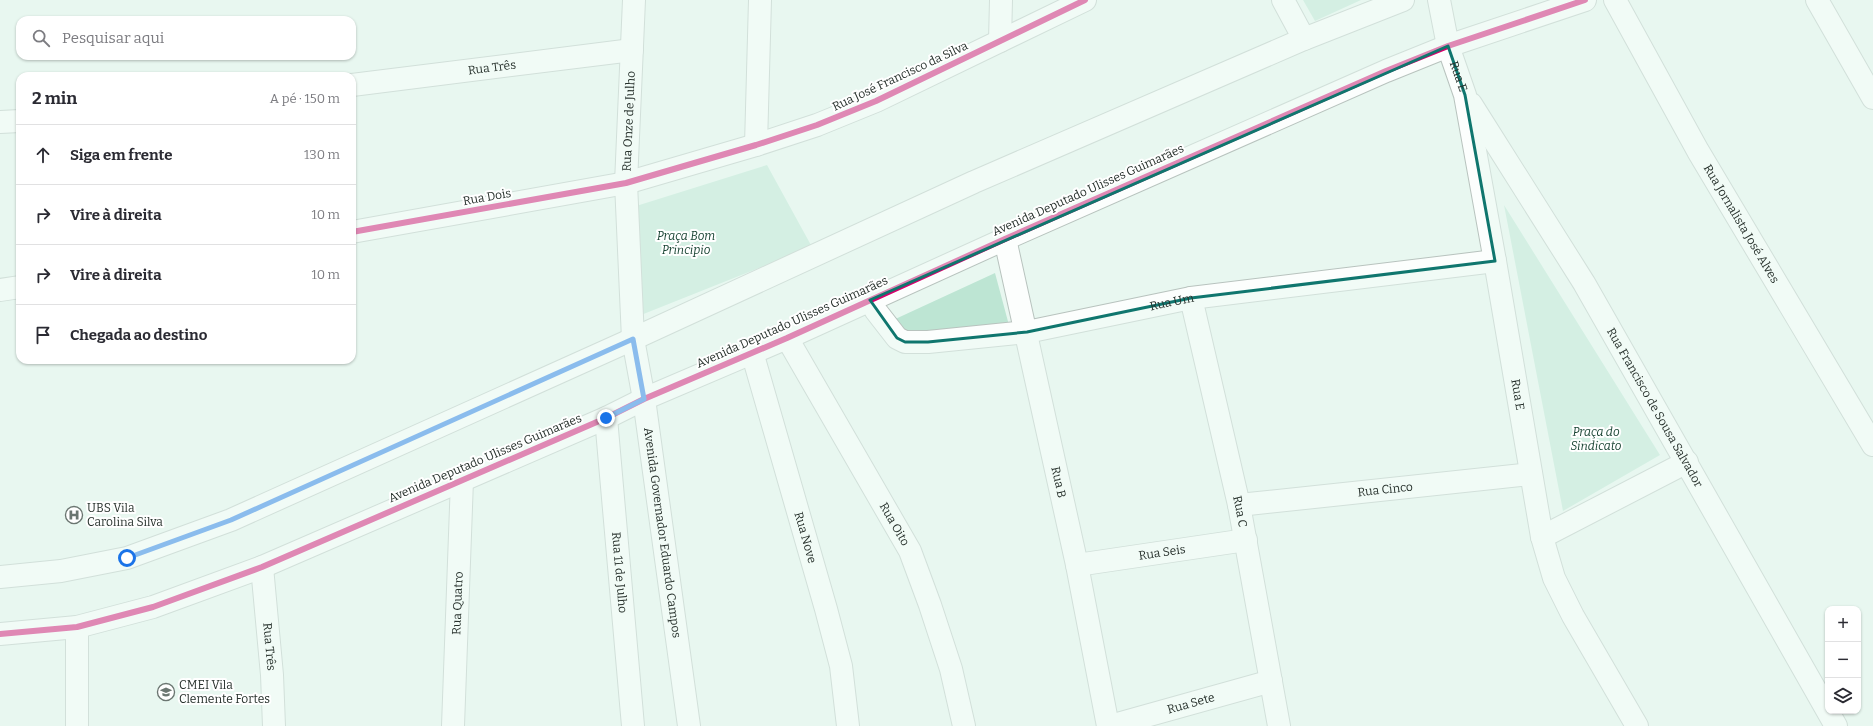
<!DOCTYPE html>
<html lang="pt">
<meta charset="utf-8">
<style>
:root{--surface:#fff;--page:#f7f7f7;--text:#2b2b33;--muted:#7c7c81;--line:#e1e1e2}
body{margin:0;font-family:Bitter,serif;background:var(--page);color:var(--text)}
.controls{position:absolute;right:12px;bottom:12px;display:grid;overflow:hidden;border-radius:8px;box-shadow:0 1px 3px #0004}
.controls button{width:36px;height:36px;display:grid;place-items:center;padding:0;border:0;border-bottom:1px solid var(--line);background:var(--surface);color:var(--text);font:20px sans-serif}
.stop{position:absolute;width:12px;height:12px;margin:-9px;border:3px solid #1a73e8;border-radius:50%;background:#fff}
.stop.end{background:#1a73e8;border-color:#fff;box-shadow:0 1px 4px #0008}
.list{margin:0;padding:0;list-style:none}
h2{display:flex;justify-content:space-between;align-items:center;height:52px;margin:0;padding:0 16px;font-size:17px}
h2 small{font-size:13px;font-weight:400;color:var(--muted)}
.list li{display:grid;grid-template-columns:26px 1fr auto;gap:12px;align-items:center;box-sizing:border-box;height:60px;padding:0 16px;border-top:1px solid var(--line)}
.list b{display:block;font-size:15px;white-space:nowrap}
.list em{font-size:13px;font-style:normal;color:var(--muted)}
.icon{flex:none;width:22px;height:22px;fill:none;stroke:currentColor;stroke-width:2;stroke-linecap:round;stroke-linejoin:round}
.map{position:relative;flex:none;width:1873px;height:726px;overflow:hidden}
.search{position:absolute;background:var(--surface);box-shadow:0 1px 3px #0004;left:16px;top:16px;width:340px;height:44px;display:flex;align-items:center;gap:10px;box-sizing:border-box;padding:0 14px;border-radius:12px;color:var(--muted);font-size:15px}
.panel{position:absolute;background:var(--surface);box-shadow:0 1px 3px #0004;left:16px;top:72px;width:340px;height:292px;border-radius:12px}
.map>svg:first-child{display:block}
.green{fill:#bde5d3}
.lines{fill:none;stroke-linecap:round;stroke-linejoin:round}
.street-casing{stroke:#b8c3be;stroke-width:24}
.secondary-casing{stroke:#b8c3be;stroke-width:24}
.street{stroke:#fcfefd;stroke-width:22}
.secondary{stroke:#fcfefd;stroke-width:22}
.cycleway-casing{stroke:#fff;stroke-width:8}
.cycleway{stroke:#d6006c;stroke-width:6}
.route{stroke:#1a73e8;stroke-width:5}
.marked{fill:none;stroke:#0f766e;stroke-width:3;stroke-linejoin:round}
.labels{text-anchor:middle;stroke-width:4;stroke-linejoin:round;paint-order:stroke}
.street-label{font-size:12px;fill:#27312c;stroke:#fff}
.park-label{font-size:12px;font-style:italic;fill:#133f2e;stroke:#fff}
.poi-label{font-size:12px;fill:#27312c;stroke:#fff;text-anchor:start}
</style>
<div class="map">
<svg width="1873" height="726" viewBox="0 0 1873 726">
<rect width="100%" height="100%" fill="#e8f7f0"/>
<path class="green" d="M 1303,0 L 1361,0 L 1315,21 Z
M 767,165 L 812,247 L 641,315 L 633,207 Z
M 1504,205 L 1660,455 L 1563,511 Z
M 995,273 L 1010,329 L 910,334 L 891,321 Z"/>
<g class="lines">
<g class="street-casing">
<g id="street">
<path d="M 1283,0 L 1304,39"/>
<path id="s1" d="M 1439,0 L 1448,46 L 1465,95 L 1495,261 L 1542,537 L 1554,578 L 1573,616 L 1637,726"/>
<path id="s2" d="M 1615,0 L 1698,151 L 1873,445"/>
<path d="M 1817,0 L 1873,98"/>
<path d="M 1000,41 L 1001,0"/>
<path id="s3" d="M 352,85 L 632,50"/>
<path id="s4" d="M 1471,104 L 1584,283 L 1836,726"/>
<path d="M 0,122 L 20,121"/>
<path d="M 756,145 L 760,0"/>
<path d="M 352,232 L 626,183 L 756,145 L 817,125 L 876,101 L 1085,0"/>
<path id="s5" d="M 1005,239 L 1077,565 L 1108,726"/>
<path d="M 0,290 L 20,287"/>
<path id="s6" d="M 1191,298 L 1239,505 L 1279,726"/>
<path id="s7" d="M 870,300 L 876,311 L 897,338 L 905,342 L 928,342 L 1027,332 L 1191,298 L 1495,261"/>
<path id="s8" d="M 787,338 L 910,551 L 930,605 L 951,669 L 964,726"/>
<path id="s9" d="M 633,339 L 626,183 L 634,0"/>
<path id="s10" d="M 752,352 L 826,609 L 841,666 L 848,726"/>
<path id="s11" d="M 606,418 L 633,726"/>
<path id="s12" d="M 1239,505 L 1531,474"/>
<path d="M 1542,537 L 1687,462"/>
<path id="s13" d="M 1077,565 L 1246,540"/>
<path id="s14" d="M 262,567 L 272,675 L 274,726"/>
<path d="M 77,726 L 77,627"/>
<path id="s15" d="M 453,726 L 462,480"/>
<path id="s16" d="M 1110,726 L 1271,681"/>
</g>
</g>
<g class="secondary-casing">
<g id="secondary">
<path id="s17" d="M 633,339 L 644,399 L 689,726"/>
<path d="M 0,577 L 61,571 L 127,558 L 231,520 L 633,339 L 974,182 L 1304,39 L 1403,0"/>
<path d="M 0,634 L 77,627 L 153,607 L 262,567 L 606,418 L 644,399 L 787,338 L 1005,239 L 1386,71 L 1448,46 L 1585,0"/>
</g>
</g>
<use href="#street" class="street"/>
<use href="#secondary" class="secondary"/>
<g class="cycleway-casing">
<path id="cycleway" d="M 352,232 L 626,183 L 756,145 L 817,125 L 876,101 L 1085,0
M 0,634 L 77,627 L 153,607 L 262,567 L 606,418 L 644,399 L 787,338 L 1005,239 L 1386,71 L 1448,46 L 1585,0"/>
</g>
<use href="#cycleway" class="cycleway"/>
</g>
<g class="lines">
<path class="route" d="M 127,558 L 231,520 L 633,339 L 644,399 L 606,418"/>
</g>
<path d="M0 0H1873V726H0ZM 1448,46 L 1465,95 L 1495,261 L 1191,298 L 1027,332 L 928,342 L 905,342 L 897,338 L 870,300 Z" fill="#e8f7f0" fill-opacity=".55" fill-rule="evenodd"/>
<path class="marked" d="M 1448,46 L 1465,95 L 1495,261 L 1191,298 L 1027,332 L 928,342 L 905,342 L 897,338 L 870,300 Z"/>
<defs>
<g id="hospital-ring" transform="scale(0.9)"><circle r="9.5" fill="#fff" stroke="#6b7671" stroke-width="1.5"/><path d="M-5-5h3v3.5h4V-5h3V5h-3V1.5h-4V5h-3Z" fill="#6b7671"/></g>
<g id="school-ring" transform="scale(0.9)"><circle r="9.5" fill="#fff" stroke="#6b7671" stroke-width="1.5"/><path d="M0-5L7-2L0 1L-7-2ZM-4 1L0 2.5L4 1V4Q0 6-4 4Z" fill="#6b7671"/></g>
</defs>
<g fill-rule="evenodd">
<use href="#hospital-ring" x="74" y="515"/>
<use href="#school-ring" x="166" y="692"/>
</g>
<g class="labels">
<g class="street-label">
<text dy="4" stroke="none"><textPath href="#s3" startOffset="141">Rua Três</textPath></text>
<text transform="translate(900 76) rotate(-25)" y="4">Rua José Francisco da Silva</text>
<text dy="4" stroke="none"><textPath href="#s1" startOffset="79">Rua E</textPath></text>
<text dy="4" stroke="none"><textPath href="#s9" startOffset="218">Rua Onze de Julho</textPath></text>
<text transform="translate(1088 190) rotate(-24)" y="4">Avenida Deputado Ulisses Guimarães</text>
<text transform="translate(487 197) rotate(-10)" y="4">Rua Dois</text>
<text dy="4" stroke="none"><textPath href="#s2" startOffset="257">Rua Jornalista José Alves</textPath></text>
<text dy="4" stroke="none"><textPath href="#s7" startOffset="326">Rua Um</textPath></text>
<text transform="translate(792 322) rotate(-24)" y="4">Avenida Deputado Ulisses Guimarães</text>
<text dy="4" stroke="none"><textPath href="#s1" startOffset="403">Rua E</textPath></text>
<text dy="4" stroke="none"><textPath href="#s4" startOffset="355">Rua Francisco de Sousa Salvador</textPath></text>
<text transform="translate(485 458) rotate(-23)" y="4">Avenida Deputado Ulisses Guimarães</text>
<text dy="4" stroke="none"><textPath href="#s5" startOffset="249">Rua B</textPath></text>
<text dy="4" stroke="none"><textPath href="#s12" startOffset="147">Rua Cinco</textPath></text>
<text dy="4" stroke="none"><textPath href="#s6" startOffset="219">Rua C</textPath></text>
<text dy="4" stroke="none"><textPath href="#s8" startOffset="215">Rua Oito</textPath></text>
<text dy="4" stroke="none"><textPath href="#s17" startOffset="196">Avenida Governador Eduardo Campos</textPath></text>
<text dy="4" stroke="none"><textPath href="#s10" startOffset="193">Rua Nove</textPath></text>
<text dy="4" stroke="none"><textPath href="#s13" startOffset="86">Rua Seis</textPath></text>
<text dy="4" stroke="none"><textPath href="#s11" startOffset="155">Rua 11 de Julho</textPath></text>
<text dy="4" stroke="none"><textPath href="#s15" startOffset="123">Rua Quatro</textPath></text>
<text dy="4" stroke="none"><textPath href="#s14" startOffset="80">Rua Três</textPath></text>
<text dy="4" stroke="none"><textPath href="#s16" startOffset="84">Rua Sete</textPath></text>
</g>
<g class="park-label">
<text x="686" y="240">Praça Bom<tspan x="686" dy="14">Principio</tspan></text>
<text x="1596" y="436">Praça do<tspan x="1596" dy="14">Sindicato</tspan></text>
</g>
<g class="poi-label">
<text x="87" y="512">UBS Vila<tspan x="87" dy="14">Carolina Silva</tspan></text>
<text x="179" y="689">CMEI Vila<tspan x="179" dy="14">Clemente Fortes</tspan></text>
</g>
</g>
</svg>
<div class="controls">
<button>+</button>
<button>−</button>
<button><svg class="icon" aria-label="layers" viewBox="0 0 24 24"><path d="M12 4l9 5-9 5-9-5zM3 14l9 5 9-5"/></svg></button>
</div>
<div class="stop" style="left:127px;top:558px"></div>
<div class="stop end" style="left:606px;top:418px"></div>
<div class="search"><svg class="icon" aria-label="search" viewBox="0 0 24 24"><circle cx="10" cy="10" r="6"/><path d="M15 15l6 6"/></svg>Pesquisar aqui</div>
<section class="panel">
<h2>2 min<small>A pé · 150 m</small></h2>
<ul class="list">
<li><svg class="icon" aria-label="ahead" viewBox="0 0 24 24"><path d="M12 20V5M6 11l6-6 6 6"/></svg><div><b>Siga em frente</b></div><em>130 m</em></li>
<li><svg class="icon" aria-label="right" viewBox="0 0 24 24"><path d="M7 20v-9h11M14 6l5 5-5 5"/></svg><div><b>Vire à direita</b></div><em>10 m</em></li>
<li><svg class="icon" aria-label="right" viewBox="0 0 24 24"><path d="M7 20v-9h11M14 6l5 5-5 5"/></svg><div><b>Vire à direita</b></div><em>10 m</em></li>
<li><svg class="icon" aria-label="arrive" viewBox="0 0 24 24"><path d="M6 21V4h12l-3 4 3 4H6"/></svg><div><b>Chegada ao destino</b></div></li>
</ul>
</section>
</div>
